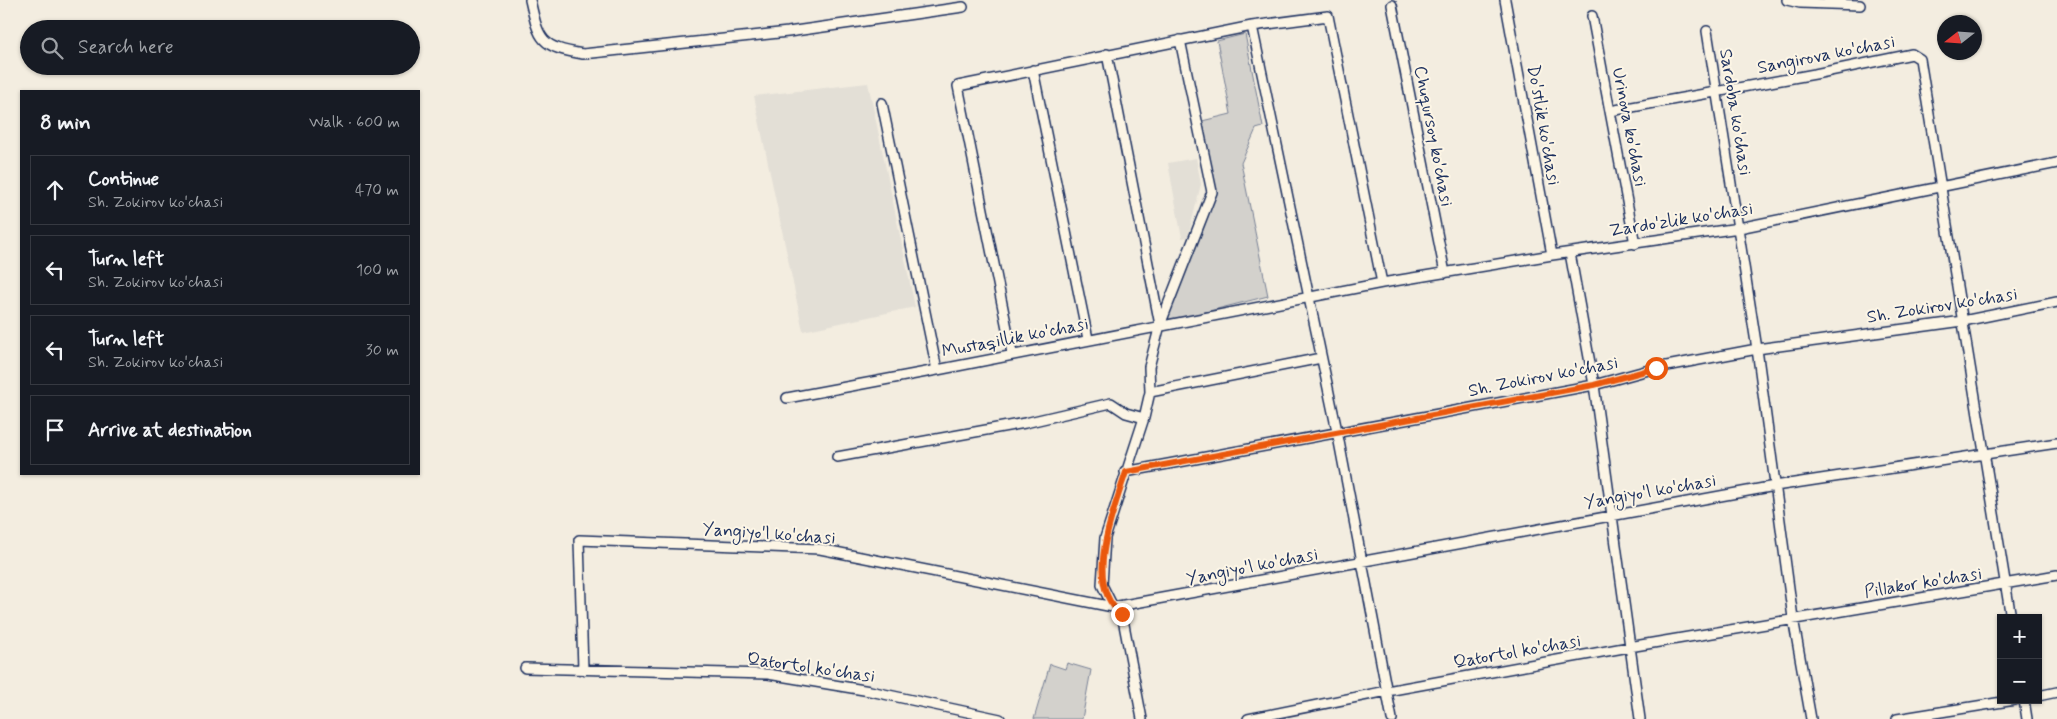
<!DOCTYPE html>
<meta charset="utf-8">
<style>
:root{--surface:#171b24;--page:#242831;--text:#f1f3f6;--muted:#9ea1a6;--line:#363941}
body{margin:0;font-family:Mynerve,sans-serif;background:var(--page);color:var(--text)}
.controls{position:absolute;right:15px;bottom:15px;display:grid;overflow:hidden;border-radius:0px;box-shadow:0 1px 4px #0004}
.controls button{width:45px;height:45px;display:grid;place-items:center;padding:0;border:0;border-bottom:1px solid var(--line);background:var(--surface);color:var(--text);font:25px sans-serif}
.compass{position:absolute;left:1937px;top:15px;width:45px;height:45px;border-radius:50%;background:var(--surface);box-shadow:0 1px 4px #0004;rotate:253deg}
.stop{position:absolute;width:15px;height:15px;margin:-11px;border:4px solid #ea580c;border-radius:50%;background:#fff}
.stop.end{background:#ea580c;border-color:#fff;box-shadow:0 1px 5px #0008}
.list{margin:0;padding:0;list-style:none}
h2{display:flex;justify-content:space-between;align-items:center;height:65px;margin:0;padding:0 20px;font-size:21px}
h2 small{font-size:16px;font-weight:400;color:var(--muted)}
.list li{display:grid;grid-template-columns:32px 1fr auto;gap:15px;align-items:center;box-sizing:border-box;height:70px;margin:0 10px 10px;padding:0 10px;border:1px solid var(--line);border-radius:0px}
.list b{display:block;font-size:19px;white-space:nowrap}
.list p{margin:0;font-size:16px;white-space:nowrap;color:var(--muted)}
.list em{font-size:16px;font-style:normal;color:var(--muted)}
.icon{flex:none;width:28px;height:28px;fill:none;stroke:currentColor;stroke-width:2;stroke-linecap:round;stroke-linejoin:round}
.map{position:relative;flex:none;width:2057px;height:719px;overflow:hidden}
.search{position:absolute;background:var(--surface);box-shadow:0 1px 4px #0004;left:20px;top:20px;width:400px;height:55px;display:flex;align-items:center;gap:12px;box-sizing:border-box;padding:0 18px;border-radius:28px;color:var(--muted);font-size:19px}
.panel{position:absolute;background:var(--surface);box-shadow:0 1px 4px #0004;left:20px;top:90px;width:400px;height:385px;border-radius:0px}
.map>svg:first-child{display:block}
.built{fill:#e3dfd6}
.green{fill:#d3d1cc;stroke:#778095}
.lines{fill:none;stroke-linecap:round;stroke-linejoin:round}
.minor-casing{stroke:#1b2f5e;stroke-width:12}
.minor{stroke:#fcf5e5;stroke-width:9}
.route{stroke:#ea580c;stroke-width:6}
.labels{text-anchor:middle;stroke-width:4;stroke-linejoin:round;paint-order:stroke}
.street-label{font-size:18px;fill:#1b2f5e;stroke:#fcf5e5}
</style>
<div class="map">
<svg width="2057" height="719" viewBox="0 0 2057 719">
<rect width="100%" height="100%" fill="#f3ede0"/>
<filter id="ink" filterUnits="userSpaceOnUse"><feTurbulence type="fractalNoise" baseFrequency=".02" numOctaves="2"/><feDisplacementMap in="SourceGraphic" scale="10" xChannelSelector="R" yChannelSelector="G"/><feConvolveMatrix kernelMatrix="1 2 1 2 8 2 1 2 1" color-interpolation-filters="sRGB"/></filter>
<g filter="url(#ink)">
<path class="built" d="M 868,83 L 915,307 L 803,331 L 754,96 Z
M 1196,158 L 1201,184 L 1188,237 L 1182,238 L 1168,163 Z"/>
<path class="green" d="M 1245,34 L 1263,127 L 1256,129 L 1241,163 L 1268,296 L 1166,322 L 1215,192 L 1202,121 L 1231,114 L 1217,41 Z
M 1067,663 L 1091,670 L 1082,719 L 1034,719 L 1050,664 L 1065,669 Z"/>
<g class="lines">
<g class="minor-casing">
<path id="minor" d="M 530,0 C 539,40 540,47 583,54 L 788,32 L 963,7
M 1505,0 L 1552,255
M 1787,0 L 1800,3 L 1860,5
M 1392,5 L 1445,273
M 1592,16 L 1635,244
M 1252,26 L 1337,431 L 1392,719
M 1707,31 L 1757,349 L 1793,618 L 1811,719
M 1107,54 L 1160,325
M 1033,70 L 1088,339
M 882,103 L 937,370 L 1382,283 L 1552,255 L 1739,228 L 2057,163
M 1610,111 L 1815,74 L 1912,54 L 1920,59 L 2011,618
M 1570,253 L 1594,385 L 1640,719
M 1012,353 L 958,86 L 1252,26 L 1328,16 L 1382,283
M 1150,392 L 1321,358
M 787,398 L 937,370
M 837,457 L 1025,423 L 1111,403 L 1126,413 L 1144,418
M 1125,472 L 1594,385 L 1656,368 L 1757,349 L 1963,321 L 2057,302
M 525,668 L 768,674 L 870,691 L 1000,719
M 583,669 L 579,540 L 820,549 L 1113,607 L 1775,486 L 2057,443
M 2038,696 L 2057,692
M 2024,700 L 2027,719
M 1142,719 L 1122,614 L 1113,607 L 1102,585 L 1105,538 L 1144,418 L 1150,392 L 1149,367 L 1160,325 L 1212,192 L 1180,40
M 1248,719 L 1387,691 L 1629,647 L 2057,575
M 1897,719 L 2015,700"/>
</g>
<use href="#minor" class="minor"/>
</g>
</g>
<g class="lines" filter="url(#ink)">
<path class="route" d="M 1122,614 C 1082,586 1114,510 1126,472 L 1594,385 L 1656,368"/>
</g>
<g class="labels">
<g class="street-label">
<text transform="translate(1826 54) rotate(-11)" y="6">Sangirova ko'chasi</text>
<text transform="translate(1736 112) rotate(81)" y="6">Sardoba ko'chasi</text>
<text transform="translate(1544 125) rotate(80)" y="6">Do'stlik ko'chasi</text>
<text transform="translate(1630 127) rotate(79)" y="6">Urinova ko'chasi</text>
<text transform="translate(1434 136) rotate(79)" y="6">Chuqursoy ko'chasi</text>
<text transform="translate(1681 219) rotate(-9)" y="6">Zardo'zlik ko'chasi</text>
<text transform="translate(1942 305) rotate(-9)" y="6">Sh. Zokirov ko'chasi</text>
<text transform="translate(1015 337) rotate(-11)" y="6">Mustaqillik ko'chasi</text>
<text transform="translate(1543 376) rotate(-11)" y="6">Sh. Zokirov ko'chasi</text>
<text transform="translate(1650 491) rotate(-10)" y="6">Yangiyo'l ko'chasi</text>
<text transform="translate(769 533) rotate(4)" y="6">Yangiyo'l ko'chasi</text>
<text transform="translate(1252 566) rotate(-11)" y="6">Yangiyo'l ko'chasi</text>
<text transform="translate(1923 582) rotate(-9)" y="6">Pillakor ko'chasi</text>
<text transform="translate(1517 651) rotate(-10)" y="6">Qatortol ko'chasi</text>
<text transform="translate(811 667) rotate(8)" y="6">Qatortol ko'chasi</text>
</g>
</g>
</svg>
<div class="controls">
<button>+</button>
<button>−</button>
</div>
<svg class="compass" viewBox="-18 -18 36 36"><path d="M0-13l5 13h-10z" fill="#e53935"/><path d="M0 13l5-13h-10z" fill="#9ea1a6"/></svg>
<div class="stop" style="left:1656px;top:368px"></div>
<div class="stop end" style="left:1122px;top:614px"></div>
<div class="search"><svg class="icon" aria-label="search" viewBox="0 0 24 24"><circle cx="10" cy="10" r="6"/><path d="M15 15l6 6"/></svg>Search here</div>
<section class="panel">
<h2>8 min<small>Walk · 600 m</small></h2>
<ul class="list">
<li><svg class="icon" aria-label="ahead" viewBox="0 0 24 24"><path d="M12 20V5M6 11l6-6 6 6"/></svg><div><b>Continue</b><p>Sh. Zokirov ko'chasi</p></div><em>470 m</em></li>
<li><svg class="icon" aria-label="left" viewBox="0 0 24 24"><path d="M17 20v-9H6M10 6l-5 5 5 5"/></svg><div><b>Turn left</b><p>Sh. Zokirov ko'chasi</p></div><em>100 m</em></li>
<li><svg class="icon" aria-label="left" viewBox="0 0 24 24"><path d="M17 20v-9H6M10 6l-5 5 5 5"/></svg><div><b>Turn left</b><p>Sh. Zokirov ko'chasi</p></div><em>30 m</em></li>
<li><svg class="icon" aria-label="arrive" viewBox="0 0 24 24"><path d="M6 21V4h12l-3 4 3 4H6"/></svg><div><b>Arrive at destination</b></div></li>
</ul>
</section>
</div>
